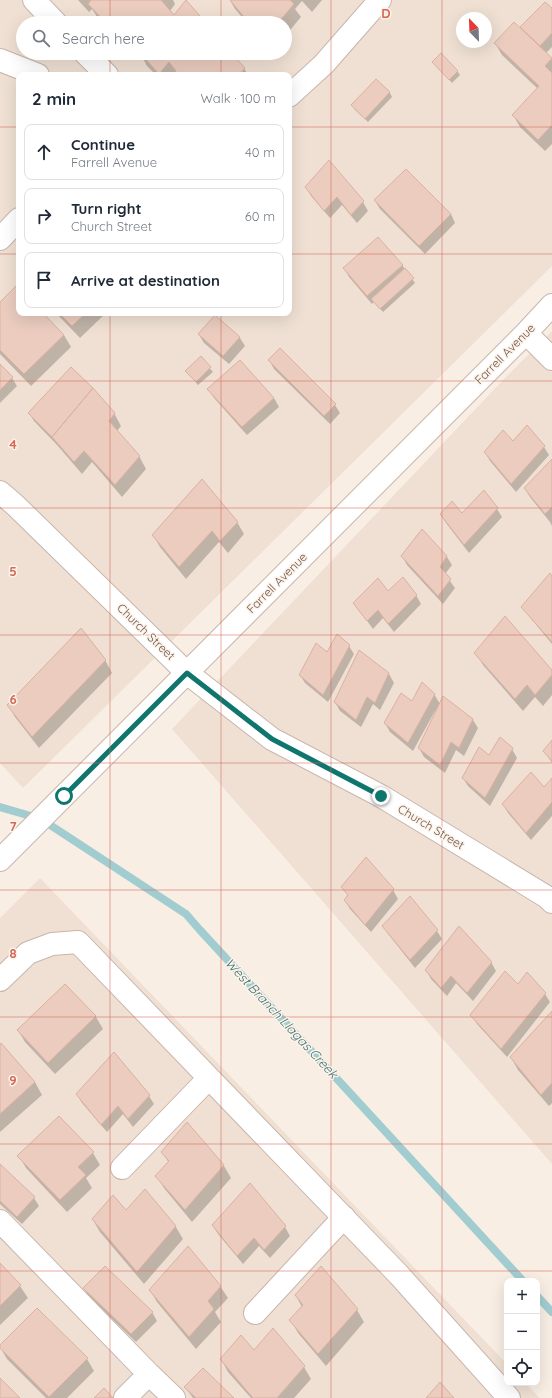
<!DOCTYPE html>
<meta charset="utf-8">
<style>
:root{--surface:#fff;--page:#f2f2f3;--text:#1f2937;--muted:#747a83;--line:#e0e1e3}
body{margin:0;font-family:Quicksand,sans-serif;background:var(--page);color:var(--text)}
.controls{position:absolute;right:12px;bottom:12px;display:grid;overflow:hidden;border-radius:8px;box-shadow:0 4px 16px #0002}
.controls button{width:36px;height:36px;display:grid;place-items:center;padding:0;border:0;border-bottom:1px solid var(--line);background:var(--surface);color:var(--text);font:20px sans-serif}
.compass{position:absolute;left:456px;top:12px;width:36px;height:36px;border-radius:50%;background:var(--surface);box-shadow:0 4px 16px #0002;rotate:337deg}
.stop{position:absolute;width:12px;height:12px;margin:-9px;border:3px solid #0f766e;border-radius:50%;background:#fff}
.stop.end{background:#0f766e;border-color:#fff;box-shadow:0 1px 4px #0008}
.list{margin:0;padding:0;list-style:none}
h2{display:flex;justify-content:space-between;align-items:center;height:52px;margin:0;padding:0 16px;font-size:17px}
h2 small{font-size:13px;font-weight:400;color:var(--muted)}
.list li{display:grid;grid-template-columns:26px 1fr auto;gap:12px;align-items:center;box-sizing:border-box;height:56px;margin:0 8px 8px;padding:0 8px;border:1px solid var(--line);border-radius:8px}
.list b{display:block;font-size:15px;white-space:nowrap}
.list p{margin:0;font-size:13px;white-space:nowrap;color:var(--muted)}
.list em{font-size:13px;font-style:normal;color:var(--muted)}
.icon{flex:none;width:22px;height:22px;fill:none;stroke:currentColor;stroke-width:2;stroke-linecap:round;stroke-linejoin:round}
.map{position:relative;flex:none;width:552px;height:1398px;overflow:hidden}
.search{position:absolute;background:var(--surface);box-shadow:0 4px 16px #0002;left:16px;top:16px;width:276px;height:44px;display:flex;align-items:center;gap:10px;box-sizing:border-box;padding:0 14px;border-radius:22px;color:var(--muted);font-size:15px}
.panel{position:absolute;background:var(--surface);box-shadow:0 4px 16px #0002;left:16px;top:72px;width:276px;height:244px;border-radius:8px}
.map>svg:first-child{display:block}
.residential{fill:#efe0d3;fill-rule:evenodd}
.shadow{fill:#0003}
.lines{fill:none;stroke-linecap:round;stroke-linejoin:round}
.stream{stroke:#a2cdd0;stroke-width:8}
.building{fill:#ebccbf;stroke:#dbb1a1}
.minor-casing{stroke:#c8b6ac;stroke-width:24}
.minor{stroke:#fff;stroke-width:22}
.route{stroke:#0f766e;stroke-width:5}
.grid{fill:none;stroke:#d46757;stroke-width:1;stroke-opacity:0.55}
.labels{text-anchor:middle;stroke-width:3;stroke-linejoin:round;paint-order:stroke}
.street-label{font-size:12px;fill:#6e554d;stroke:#fcf3e9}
.water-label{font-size:13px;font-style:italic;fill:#477578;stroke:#fcf3e9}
.grid-label{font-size:13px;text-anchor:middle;font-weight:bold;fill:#d46757;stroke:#fcf3e9;stroke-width:3;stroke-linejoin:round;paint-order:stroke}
</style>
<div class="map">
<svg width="552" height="1398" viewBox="0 0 552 1398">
<rect width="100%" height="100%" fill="#f9eee4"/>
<path class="residential" d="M 0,0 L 552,0 L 552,266 L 23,788 L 0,763 ZM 462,18 L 486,18 L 486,42 L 462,42 ZM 23,23 L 285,23 L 285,53 L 23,53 ZM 19,75 L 289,75 L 289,313 L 19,313 Z
M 552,331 L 552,1164 L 172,729 L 503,380 Z
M 40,878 L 507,1364 L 507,1383 L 525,1383 L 540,1398 L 0,1398 L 0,918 Z"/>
<path class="shadow" d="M 78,0 L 173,0 L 175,4 L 170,11 L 174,16 L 205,23 L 101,23 L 92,9 L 89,12 Z
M 230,0 L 322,0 L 312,12 L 302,1 L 295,9 L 301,17 L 285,36 L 285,23 L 247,23 L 235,9 Z
M 552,9 L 552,47 L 546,53 L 552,60 L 552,144 L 545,151 L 520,127 L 513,115 L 538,89 L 502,55 L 495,43 L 524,32 L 522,27 Z
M 140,53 L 230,53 L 244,68 L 248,75 L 156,75 L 147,66 Z
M 433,62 L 457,71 L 460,75 L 452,83 Z
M 377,80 L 390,93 L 392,97 L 368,122 L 355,110 L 352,105 Z
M 306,187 L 363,202 L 368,211 L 357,223 L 342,205 L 330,218 L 311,196 Z
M 375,201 L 451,214 L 455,223 L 425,254 L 380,209 Z
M 402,265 L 415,283 L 383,312 L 374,302 L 372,304 L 349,277 L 344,268 Z
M 19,290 L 19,313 L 42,313 L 64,335 L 71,347 L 31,386 L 0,354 L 0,303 Z
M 56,313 L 106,313 L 80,338 Z
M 215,316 L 240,338 L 245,346 L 229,364 L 204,343 L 199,335 Z
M 280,349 L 335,405 L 340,413 L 330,424 L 274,369 L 269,360 Z
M 201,358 L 213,372 L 198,385 L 186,371 Z
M 240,362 L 274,398 L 279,407 L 247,435 L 214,398 L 209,390 Z
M 0,365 L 12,378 L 17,386 L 0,403 Z
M 29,413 L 114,413 L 121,426 L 117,431 L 139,456 L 146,469 L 122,497 L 92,462 L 82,474 L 58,446 L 34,421 Z
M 513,443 L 544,447 L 549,455 L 516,492 L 490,461 L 485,452 Z
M 552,460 L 552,526 L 550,522 L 530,497 L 525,489 Z
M 484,492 L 497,509 L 502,517 L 469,553 L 446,523 L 441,515 L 462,515 Z
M 237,522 L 244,534 L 228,553 L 219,542 L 186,579 L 160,547 L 153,535 Z
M 402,556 L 447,557 L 452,565 L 445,574 L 455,588 L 443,604 L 407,565 Z
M 552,577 L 552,644 L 528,615 L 523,607 Z
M 388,593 L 416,595 L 421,604 L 394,632 L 383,618 L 373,629 L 354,603 Z
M 349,646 L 354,654 L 328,702 L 305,683 L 300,675 L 327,654 Z
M 360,652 L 389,674 L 394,683 L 380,710 L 373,704 L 361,727 L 340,711 L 335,702 Z
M 476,653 L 552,672 L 552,695 L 543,706 L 535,697 L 523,711 L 483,665 Z
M 105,660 L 112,673 L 39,748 L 15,717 L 8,705 Z
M 434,694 L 440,704 L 473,720 L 478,728 L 464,756 L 456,750 L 445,773 L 424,757 L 419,748 L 437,711 L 435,711 L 413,751 L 390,732 L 385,723 L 412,702 Z
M 552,741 L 552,763 L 544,751 Z
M 512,749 L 517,758 L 490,806 L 468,786 L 463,778 L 489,757 Z
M 552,779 L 552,816 L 531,840 L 508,813 L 503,804 L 544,788 Z
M 366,858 L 393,890 L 398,899 L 371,932 L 350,909 L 345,900 L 348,896 L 342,887 Z
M 384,926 L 437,931 L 442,939 L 415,968 L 389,935 Z
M 491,962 L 496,971 L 473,1001 L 456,983 L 447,996 L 431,979 L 426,970 Z
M 65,985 L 96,1017 L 103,1029 L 55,1074 L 25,1042 L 18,1030 Z
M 518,986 L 545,994 L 550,1002 L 507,1057 L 477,1024 L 472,1015 Z
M 552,1012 L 552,1103 L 549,1106 L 518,1070 L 511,1057 Z
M 0,1045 L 35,1082 L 42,1095 L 0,1132 Z
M 77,1094 L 149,1096 L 154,1104 L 133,1127 L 123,1114 L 107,1132 L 82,1103 Z
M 187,1123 L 224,1166 L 231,1178 L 192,1222 L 164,1188 L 157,1176 L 169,1163 L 162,1152 Z
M 93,1153 L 100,1165 L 86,1178 L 92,1188 L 67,1212 L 26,1168 L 19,1156 Z
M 0,1165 L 34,1198 L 39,1206 L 22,1224 L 0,1204 Z
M 145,1190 L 176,1227 L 183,1239 L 144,1284 L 100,1232 L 93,1220 L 126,1212 Z
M 213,1226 L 285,1227 L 290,1236 L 270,1258 L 259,1246 L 243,1264 L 218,1234 Z
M 0,1264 L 20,1286 L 28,1298 L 0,1325 Z
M 321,1267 L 357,1310 L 364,1322 L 326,1366 L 298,1333 L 291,1320 L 302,1307 L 296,1296 Z
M 220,1286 L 228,1298 L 215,1312 L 221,1322 L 196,1349 L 157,1302 L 150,1290 Z
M 84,1288 L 152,1312 L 157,1321 L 136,1342 L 89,1297 Z
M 0,1347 L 87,1359 L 94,1371 L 67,1398 L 46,1398 L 7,1359 Z
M 254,1351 L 304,1367 L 311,1379 L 294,1398 L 251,1398 L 228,1372 L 221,1359 Z
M 185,1387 L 233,1398 L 193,1398 Z"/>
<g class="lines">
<path class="stream" d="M 0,807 L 41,819 L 186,914 L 199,929 L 523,1281
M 537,1296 L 552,1312"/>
</g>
<path class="building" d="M 91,0 L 161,0 L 174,15 L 186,0 L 206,23 L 106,23 L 88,4 Z
M 230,0 L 290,0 L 294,4 L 278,23 L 265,23 L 261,19 L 258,23 L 249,23 Z
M 545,2 L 552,8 L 552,33 L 540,46 L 520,27 Z
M 514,22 L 552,58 L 545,66 L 552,73 L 552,125 L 538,140 L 512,115 L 539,86 L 494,43 Z
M 140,53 L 231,53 L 245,68 L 239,75 L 173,75 L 176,71 L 169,62 L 159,74 Z
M 441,53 L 458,71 L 449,80 L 432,62 Z
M 376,79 L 390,92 L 365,119 L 351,105 Z
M 329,160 L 364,201 L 351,215 L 337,197 L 324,211 L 305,187 Z
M 406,169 L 451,214 L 419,246 L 374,200 Z
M 378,237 L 403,265 L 367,296 L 343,268 Z
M 405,268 L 414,278 L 380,309 L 371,299 Z
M 16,286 L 19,289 L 19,313 L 43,313 L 64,335 L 24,374 L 0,350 L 0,302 Z
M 59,313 L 86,313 L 72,326 Z
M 215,315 L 240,337 L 223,356 L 198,334 Z
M 280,348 L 336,404 L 324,416 L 268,360 Z
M 201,356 L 211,367 L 196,382 L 185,371 Z
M 240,360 L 274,398 L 242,427 L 207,389 Z
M 0,364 L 13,377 L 0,390 Z
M 71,367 L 93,388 L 52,437 L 28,413 Z
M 93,388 L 115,413 L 109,421 L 140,456 L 115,485 L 84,451 L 74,462 L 52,437 Z
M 527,425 L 545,446 L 511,484 L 484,452 L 503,430 L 513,441 Z
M 552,459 L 552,507 L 545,514 L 524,488 Z
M 202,479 L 238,522 L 220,541 L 212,531 L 179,567 L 152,535 Z
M 484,490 L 498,508 L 464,545 L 440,514 L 452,501 L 462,513 Z
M 422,529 L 447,556 L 440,567 L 451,579 L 438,596 L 401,556 Z
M 550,573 L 552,576 L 552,642 L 521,607 Z
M 403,577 L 417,595 L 388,624 L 378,610 L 367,621 L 353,603 L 378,578 L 388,591 Z
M 505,616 L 552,670 L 552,675 L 535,695 L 527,685 L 515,699 L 474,653 Z
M 81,628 L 106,660 L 32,737 L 7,705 Z
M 337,634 L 350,645 L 323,695 L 299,675 L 316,643 L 327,652 Z
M 359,650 L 389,673 L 375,703 L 367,697 L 356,720 L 334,702 Z
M 422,682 L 435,694 L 408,743 L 384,723 L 401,693 L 412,701 Z
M 443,696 L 473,719 L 459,748 L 451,742 L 440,765 L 418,748 Z
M 500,737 L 513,748 L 485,798 L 462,778 L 479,747 L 489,755 Z
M 552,740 L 552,761 L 543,751 Z
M 531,772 L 544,787 L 552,778 L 552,802 L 526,833 L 502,804 Z
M 366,857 L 394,889 L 365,925 L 344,900 L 348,895 L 341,887 Z
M 410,896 L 438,930 L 410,960 L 382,926 Z
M 459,926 L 492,962 L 467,993 L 451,976 L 441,988 L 425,970 Z
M 505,971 L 518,984 L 527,972 L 546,993 L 501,1049 L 470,1015 Z
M 65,984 L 96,1016 L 48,1063 L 17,1030 Z
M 552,1011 L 552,1083 L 541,1095 L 510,1057 Z
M 1,1043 L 35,1082 L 0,1114 L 0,1044 Z
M 114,1052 L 150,1095 L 128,1119 L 118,1106 L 101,1125 L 76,1094 Z
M 59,1116 L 94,1152 L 78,1167 L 86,1175 L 60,1200 L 17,1156 Z
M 187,1122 L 224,1165 L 185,1210 L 155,1176 L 169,1161 L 161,1152 Z
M 0,1164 L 35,1197 L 17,1217 L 0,1201 Z
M 250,1183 L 286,1226 L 264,1250 L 254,1238 L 237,1256 L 212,1225 Z
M 145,1189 L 176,1226 L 137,1272 L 92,1219 L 113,1195 L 126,1210 Z
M 188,1246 L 221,1286 L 208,1301 L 214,1309 L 189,1337 L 149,1290 Z
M 0,1263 L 21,1285 L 0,1306 Z
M 105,1266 L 153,1312 L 131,1334 L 83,1288 Z
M 321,1266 L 358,1309 L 318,1354 L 289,1320 L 303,1305 L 295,1295 Z
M 37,1308 L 88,1358 L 49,1397 L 0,1348 L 0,1345 Z
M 273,1328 L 305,1366 L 277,1398 L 253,1398 L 220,1359 L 241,1335 L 254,1350 Z
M 203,1368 L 234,1398 L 196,1398 L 184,1387 Z
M 0,1378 L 20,1398 L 0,1398 Z
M 440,1382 L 454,1398 L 426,1398 Z
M 104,1388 L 113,1398 L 94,1398 Z"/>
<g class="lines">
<g class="minor-casing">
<path id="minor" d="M 34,0 L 56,23
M 85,53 L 107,75
M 0,60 L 38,75
M 289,96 L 324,64 L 380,0
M 0,239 L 19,219
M 526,333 L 552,359
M 0,492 L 15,505 L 187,673 L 272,739 L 381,796 L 547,897 L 552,902
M 0,860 L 526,333 L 552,305
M 0,980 L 28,953 L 52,944 L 78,942 L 399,1275 L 509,1398
M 122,1168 L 209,1078
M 0,1221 L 149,1374 L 174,1398
M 255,1313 L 344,1217
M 125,1398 L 149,1374"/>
</g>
<use href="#minor" class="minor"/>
</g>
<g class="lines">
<path class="route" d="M 64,796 L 187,673 L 272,739 L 381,796"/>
</g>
<path class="grid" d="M 110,0 L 110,23M 221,0 L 221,23M 331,0 L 331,1398M 442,0 L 442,1398M 110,53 L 110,75M 221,53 L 221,75M 0,127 L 19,127M 289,127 L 552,127M 0,254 L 19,254M 289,254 L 552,254M 110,313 L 110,1398M 221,313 L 221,1398M 0,381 L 552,381M 0,508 L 552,508M 0,635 L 552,635M 0,763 L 552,763M 0,890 L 552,890M 0,1017 L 552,1017M 0,1144 L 552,1144M 0,1271 L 552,1271"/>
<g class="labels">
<g class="street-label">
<text transform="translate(505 354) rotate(-45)" y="4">Farrell Avenue</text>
<text transform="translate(277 583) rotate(-45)" y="4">Farrell Avenue</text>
<text transform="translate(146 632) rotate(44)" y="4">Church Street</text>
<text transform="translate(431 827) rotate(31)" y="4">Church Street</text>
</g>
<g class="water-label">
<text transform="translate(282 1018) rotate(47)" y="5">West Branch Llagas Creek</text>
</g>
</g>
<g class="grid-label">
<text x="386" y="18">D</text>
<text x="13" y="449">4</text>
<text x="13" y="576">5</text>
<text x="13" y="704">6</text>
<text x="13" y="831">7</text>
<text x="13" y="958">8</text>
<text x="13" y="1085">9</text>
</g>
</svg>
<div class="controls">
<button>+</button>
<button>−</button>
<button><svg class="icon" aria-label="locate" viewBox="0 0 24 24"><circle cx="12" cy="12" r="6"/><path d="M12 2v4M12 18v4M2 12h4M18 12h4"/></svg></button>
</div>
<svg class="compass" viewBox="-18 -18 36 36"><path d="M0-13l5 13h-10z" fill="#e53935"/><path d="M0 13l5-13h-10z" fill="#747a83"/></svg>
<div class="stop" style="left:64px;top:796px"></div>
<div class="stop end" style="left:381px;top:796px"></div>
<div class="search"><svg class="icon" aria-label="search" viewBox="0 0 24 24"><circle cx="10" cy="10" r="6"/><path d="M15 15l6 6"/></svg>Search here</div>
<section class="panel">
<h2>2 min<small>Walk · 100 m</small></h2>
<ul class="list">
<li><svg class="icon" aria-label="ahead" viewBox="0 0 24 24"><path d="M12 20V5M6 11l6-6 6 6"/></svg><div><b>Continue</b><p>Farrell Avenue</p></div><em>40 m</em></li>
<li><svg class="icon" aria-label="right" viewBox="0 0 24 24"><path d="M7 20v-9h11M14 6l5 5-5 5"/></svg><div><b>Turn right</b><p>Church Street</p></div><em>60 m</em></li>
<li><svg class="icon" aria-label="arrive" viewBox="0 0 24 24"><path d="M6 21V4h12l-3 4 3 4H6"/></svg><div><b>Arrive at destination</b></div></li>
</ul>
</section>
</div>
